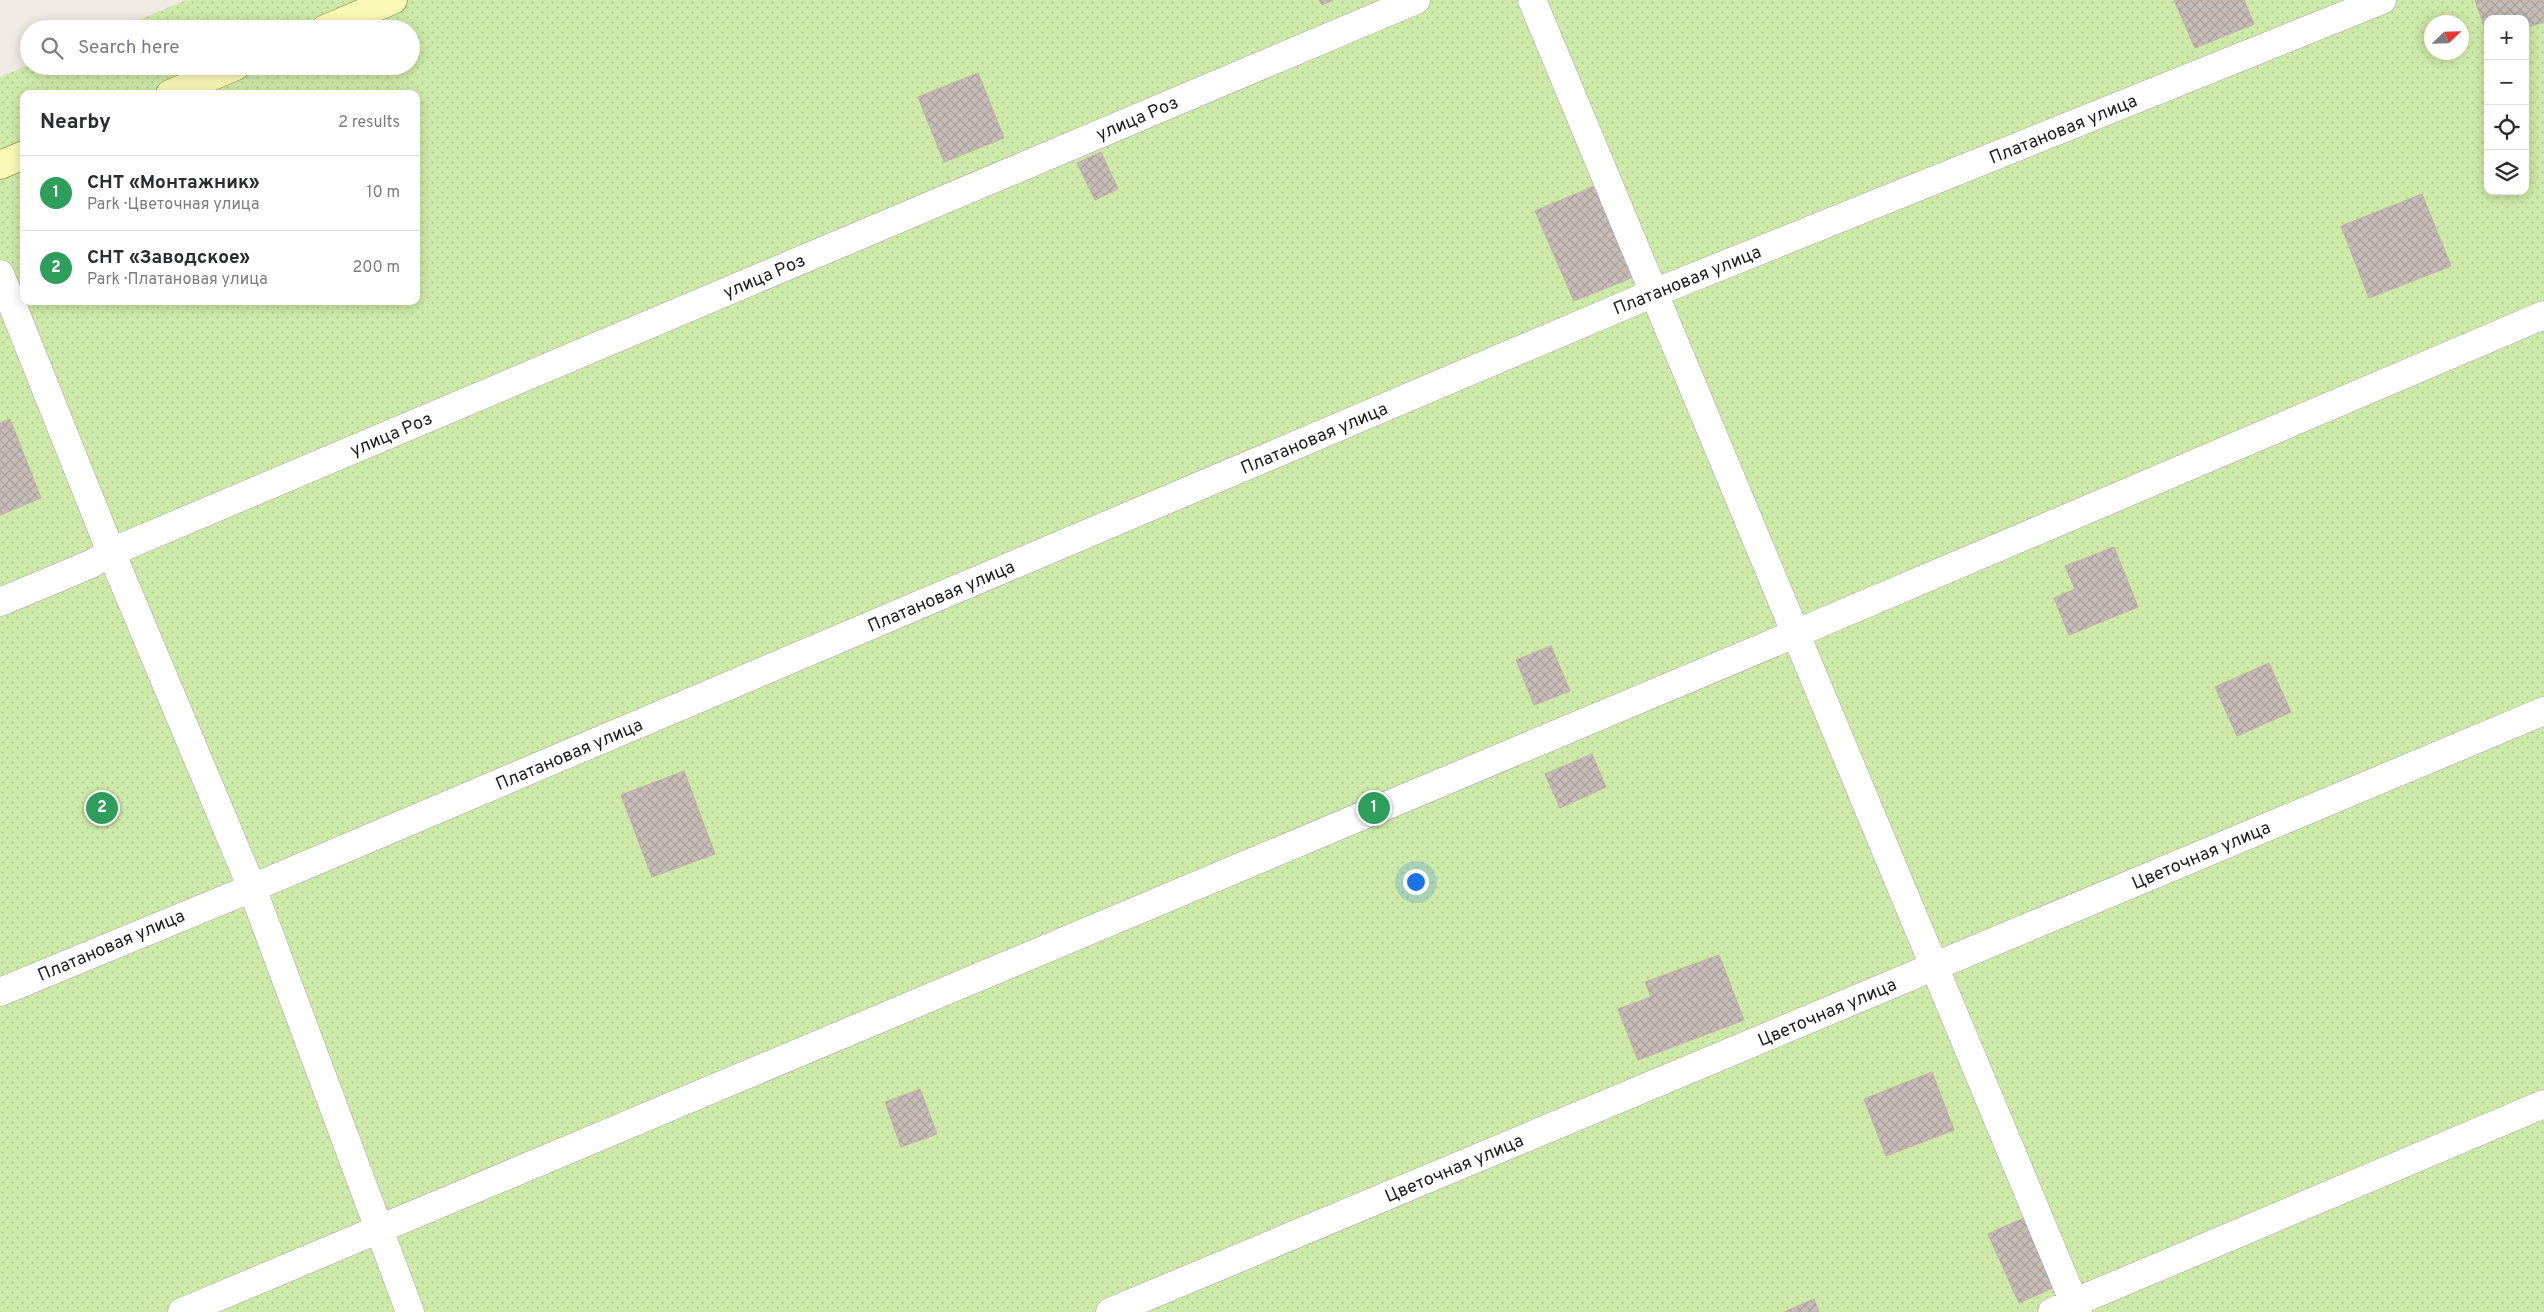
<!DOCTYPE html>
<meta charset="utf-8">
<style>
:root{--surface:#fff;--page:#f7f7f7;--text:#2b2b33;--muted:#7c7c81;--line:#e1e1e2;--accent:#cb0010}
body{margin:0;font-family:Overpass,sans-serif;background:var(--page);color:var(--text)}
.controls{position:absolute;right:15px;top:15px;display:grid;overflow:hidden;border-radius:10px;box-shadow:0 2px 12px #0003}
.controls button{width:45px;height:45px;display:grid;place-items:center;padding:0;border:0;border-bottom:1px solid var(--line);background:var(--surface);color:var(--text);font:25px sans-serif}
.compass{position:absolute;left:2424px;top:15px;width:45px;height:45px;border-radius:50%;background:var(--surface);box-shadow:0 2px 12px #0003;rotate:67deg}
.you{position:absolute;left:1415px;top:881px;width:18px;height:18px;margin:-12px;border:4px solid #fff;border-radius:50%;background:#1a73e8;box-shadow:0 0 0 8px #1a73e833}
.badge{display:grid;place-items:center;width:32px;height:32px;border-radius:50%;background:var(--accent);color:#fff;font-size:16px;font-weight:700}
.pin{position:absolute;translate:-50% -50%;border:2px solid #fff;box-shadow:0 1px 5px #0006}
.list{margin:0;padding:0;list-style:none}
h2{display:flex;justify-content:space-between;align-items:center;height:65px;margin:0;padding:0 20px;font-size:21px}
h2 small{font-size:16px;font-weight:400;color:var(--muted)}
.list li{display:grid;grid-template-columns:32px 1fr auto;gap:15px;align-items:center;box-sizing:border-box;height:75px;padding:0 20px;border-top:1px solid var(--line)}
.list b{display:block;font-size:19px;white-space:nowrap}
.list p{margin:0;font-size:16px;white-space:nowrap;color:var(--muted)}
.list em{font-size:16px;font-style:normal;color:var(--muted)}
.icon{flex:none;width:28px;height:28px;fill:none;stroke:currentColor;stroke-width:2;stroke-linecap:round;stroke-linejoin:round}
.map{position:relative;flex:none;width:2544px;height:1312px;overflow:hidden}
.search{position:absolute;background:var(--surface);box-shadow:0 2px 12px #0003;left:20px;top:20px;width:400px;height:55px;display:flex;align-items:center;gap:12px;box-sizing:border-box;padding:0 18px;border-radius:28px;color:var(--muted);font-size:19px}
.panel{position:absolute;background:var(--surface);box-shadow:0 2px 12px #0003;left:20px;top:90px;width:400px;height:215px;border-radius:10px}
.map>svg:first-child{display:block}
.grass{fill:url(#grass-dots);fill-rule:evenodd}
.building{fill:url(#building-cross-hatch);stroke:#c1afa6}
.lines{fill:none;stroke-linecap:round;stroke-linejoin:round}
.street-casing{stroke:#a5a5a5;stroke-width:29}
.secondary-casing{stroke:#737603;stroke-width:29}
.street{stroke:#fff;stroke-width:28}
.secondary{stroke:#faf8b6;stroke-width:28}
.labels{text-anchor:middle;stroke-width:4.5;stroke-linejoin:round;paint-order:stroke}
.street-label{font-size:18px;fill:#1e1e1e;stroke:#fff}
</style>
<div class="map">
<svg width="2544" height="1312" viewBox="0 0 2544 1312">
<defs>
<pattern id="grass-dots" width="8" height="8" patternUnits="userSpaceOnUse" patternTransform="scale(1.25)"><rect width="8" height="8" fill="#ceeaa8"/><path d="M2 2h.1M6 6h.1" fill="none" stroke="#b0c890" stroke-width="1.8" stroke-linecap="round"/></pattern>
<pattern id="building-cross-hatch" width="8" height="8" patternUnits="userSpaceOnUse" patternTransform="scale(1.25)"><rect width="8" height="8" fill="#c7bcb7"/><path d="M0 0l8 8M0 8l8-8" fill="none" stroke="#aaa19d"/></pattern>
</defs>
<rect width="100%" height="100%" fill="#efeae3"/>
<path class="grass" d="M 186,0 L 2544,0 L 2544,1312 L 0,1312 L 0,77 L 29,65 L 411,66 L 411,29 L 117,29 ZM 2488,19 L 2525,19 L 2525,191 L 2488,191 ZM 2432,22 L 2462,22 L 2462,52 L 2432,52 ZM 24,94 L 416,94 L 416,301 L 24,301 Z"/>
<path class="building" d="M 1319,0 L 1333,0 L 1322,5 Z
M 2174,0 L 2244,0 L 2254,24 L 2195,48 Z
M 2475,0 L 2544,0 L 2544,22 L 2525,28 L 2525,19 L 2488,19 L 2488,37 Z
M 978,73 L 1004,138 L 944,162 L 918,97 Z
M 1101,152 L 1118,189 L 1095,200 L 1077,163 Z
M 1597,185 L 1636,276 L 1574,301 L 1535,211 Z
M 2422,194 L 2451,266 L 2369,298 L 2341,226 Z
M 10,419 L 41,498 L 0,515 L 0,423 Z
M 2114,547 L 2138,607 L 2069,635 L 2054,598 L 2075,589 L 2065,566 Z
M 1551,646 L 1570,691 L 1534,705 L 1516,660 Z
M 2269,663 L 2291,712 L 2237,736 L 2215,687 Z
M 1592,754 L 1606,787 L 1560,808 L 1545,774 Z
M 684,771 L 715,854 L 652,877 L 621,795 Z
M 1719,955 L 1744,1020 L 1638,1060 L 1618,1009 L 1651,997 L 1645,982 Z
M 1932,1072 L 1954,1130 L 1886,1156 L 1864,1099 Z
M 920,1089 L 937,1134 L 901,1147 L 885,1102 Z
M 2026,1217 L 2057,1286 L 2019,1303 L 1988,1234 Z
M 1814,1299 L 1819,1312 L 1784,1312 Z"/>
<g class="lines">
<g class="street-casing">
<path id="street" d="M 1532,0 L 2078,1312
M 0,274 L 111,552 L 252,888 L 410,1312
M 0,602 L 91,564 L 111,552 L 1416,0
M 0,992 L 252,888 L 1654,293 L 2382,0
M 182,1312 L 1797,633 L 2544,315
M 1110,1312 L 2544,711
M 2052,1312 L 2544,1104"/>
</g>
<g class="secondary-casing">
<path id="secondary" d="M 325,29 L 393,0
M 170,94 L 236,66
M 0,165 L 24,155"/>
</g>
<use href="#street" class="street"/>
<use href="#secondary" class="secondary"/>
</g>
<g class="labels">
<g class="street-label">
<text transform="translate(1137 118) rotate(-23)" y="6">улица Роз</text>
<text transform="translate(2063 129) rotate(-22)" y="6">Платановая улица</text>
<text transform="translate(764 276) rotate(-23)" y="6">улица Роз</text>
<text transform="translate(1687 280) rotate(-22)" y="6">Платановая улица</text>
<text transform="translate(391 434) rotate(-23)" y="6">улица Роз</text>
<text transform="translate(1314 438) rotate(-23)" y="6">Платановая улица</text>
<text transform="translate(941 596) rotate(-23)" y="6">Платановая улица</text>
<text transform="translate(569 754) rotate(-23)" y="6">Платановая улица</text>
<text transform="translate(2201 855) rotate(-23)" y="6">Цветочная улица</text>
<text transform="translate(111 945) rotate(-23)" y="6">Платановая улица</text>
<text transform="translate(1827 1012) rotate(-23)" y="6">Цветочная улица</text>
<text transform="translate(1454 1168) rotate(-23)" y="6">Цветочная улица</text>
</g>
</g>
</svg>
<div class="controls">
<button>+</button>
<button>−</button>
<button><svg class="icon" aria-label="locate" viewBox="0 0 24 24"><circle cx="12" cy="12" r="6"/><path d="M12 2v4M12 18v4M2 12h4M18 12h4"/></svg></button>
<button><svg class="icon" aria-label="layers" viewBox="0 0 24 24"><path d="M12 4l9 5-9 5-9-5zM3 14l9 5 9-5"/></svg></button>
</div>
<svg class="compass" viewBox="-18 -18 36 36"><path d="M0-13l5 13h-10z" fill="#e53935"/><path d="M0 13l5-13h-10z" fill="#7c7c81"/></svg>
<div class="you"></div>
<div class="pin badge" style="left:1374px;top:808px;background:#2e9e5b">1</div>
<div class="pin badge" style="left:102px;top:808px;background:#2e9e5b">2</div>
<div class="search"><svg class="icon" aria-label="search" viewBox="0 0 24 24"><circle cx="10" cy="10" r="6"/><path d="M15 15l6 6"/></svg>Search here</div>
<section class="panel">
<h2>Nearby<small>2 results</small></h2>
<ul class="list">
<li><span class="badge" style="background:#2e9e5b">1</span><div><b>СНТ «Монтажник»</b><p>Park · Цветочная улица</p></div><em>10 m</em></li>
<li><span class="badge" style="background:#2e9e5b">2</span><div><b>СНТ «Заводское»</b><p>Park · Платановая улица</p></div><em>200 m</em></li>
</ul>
</section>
</div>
